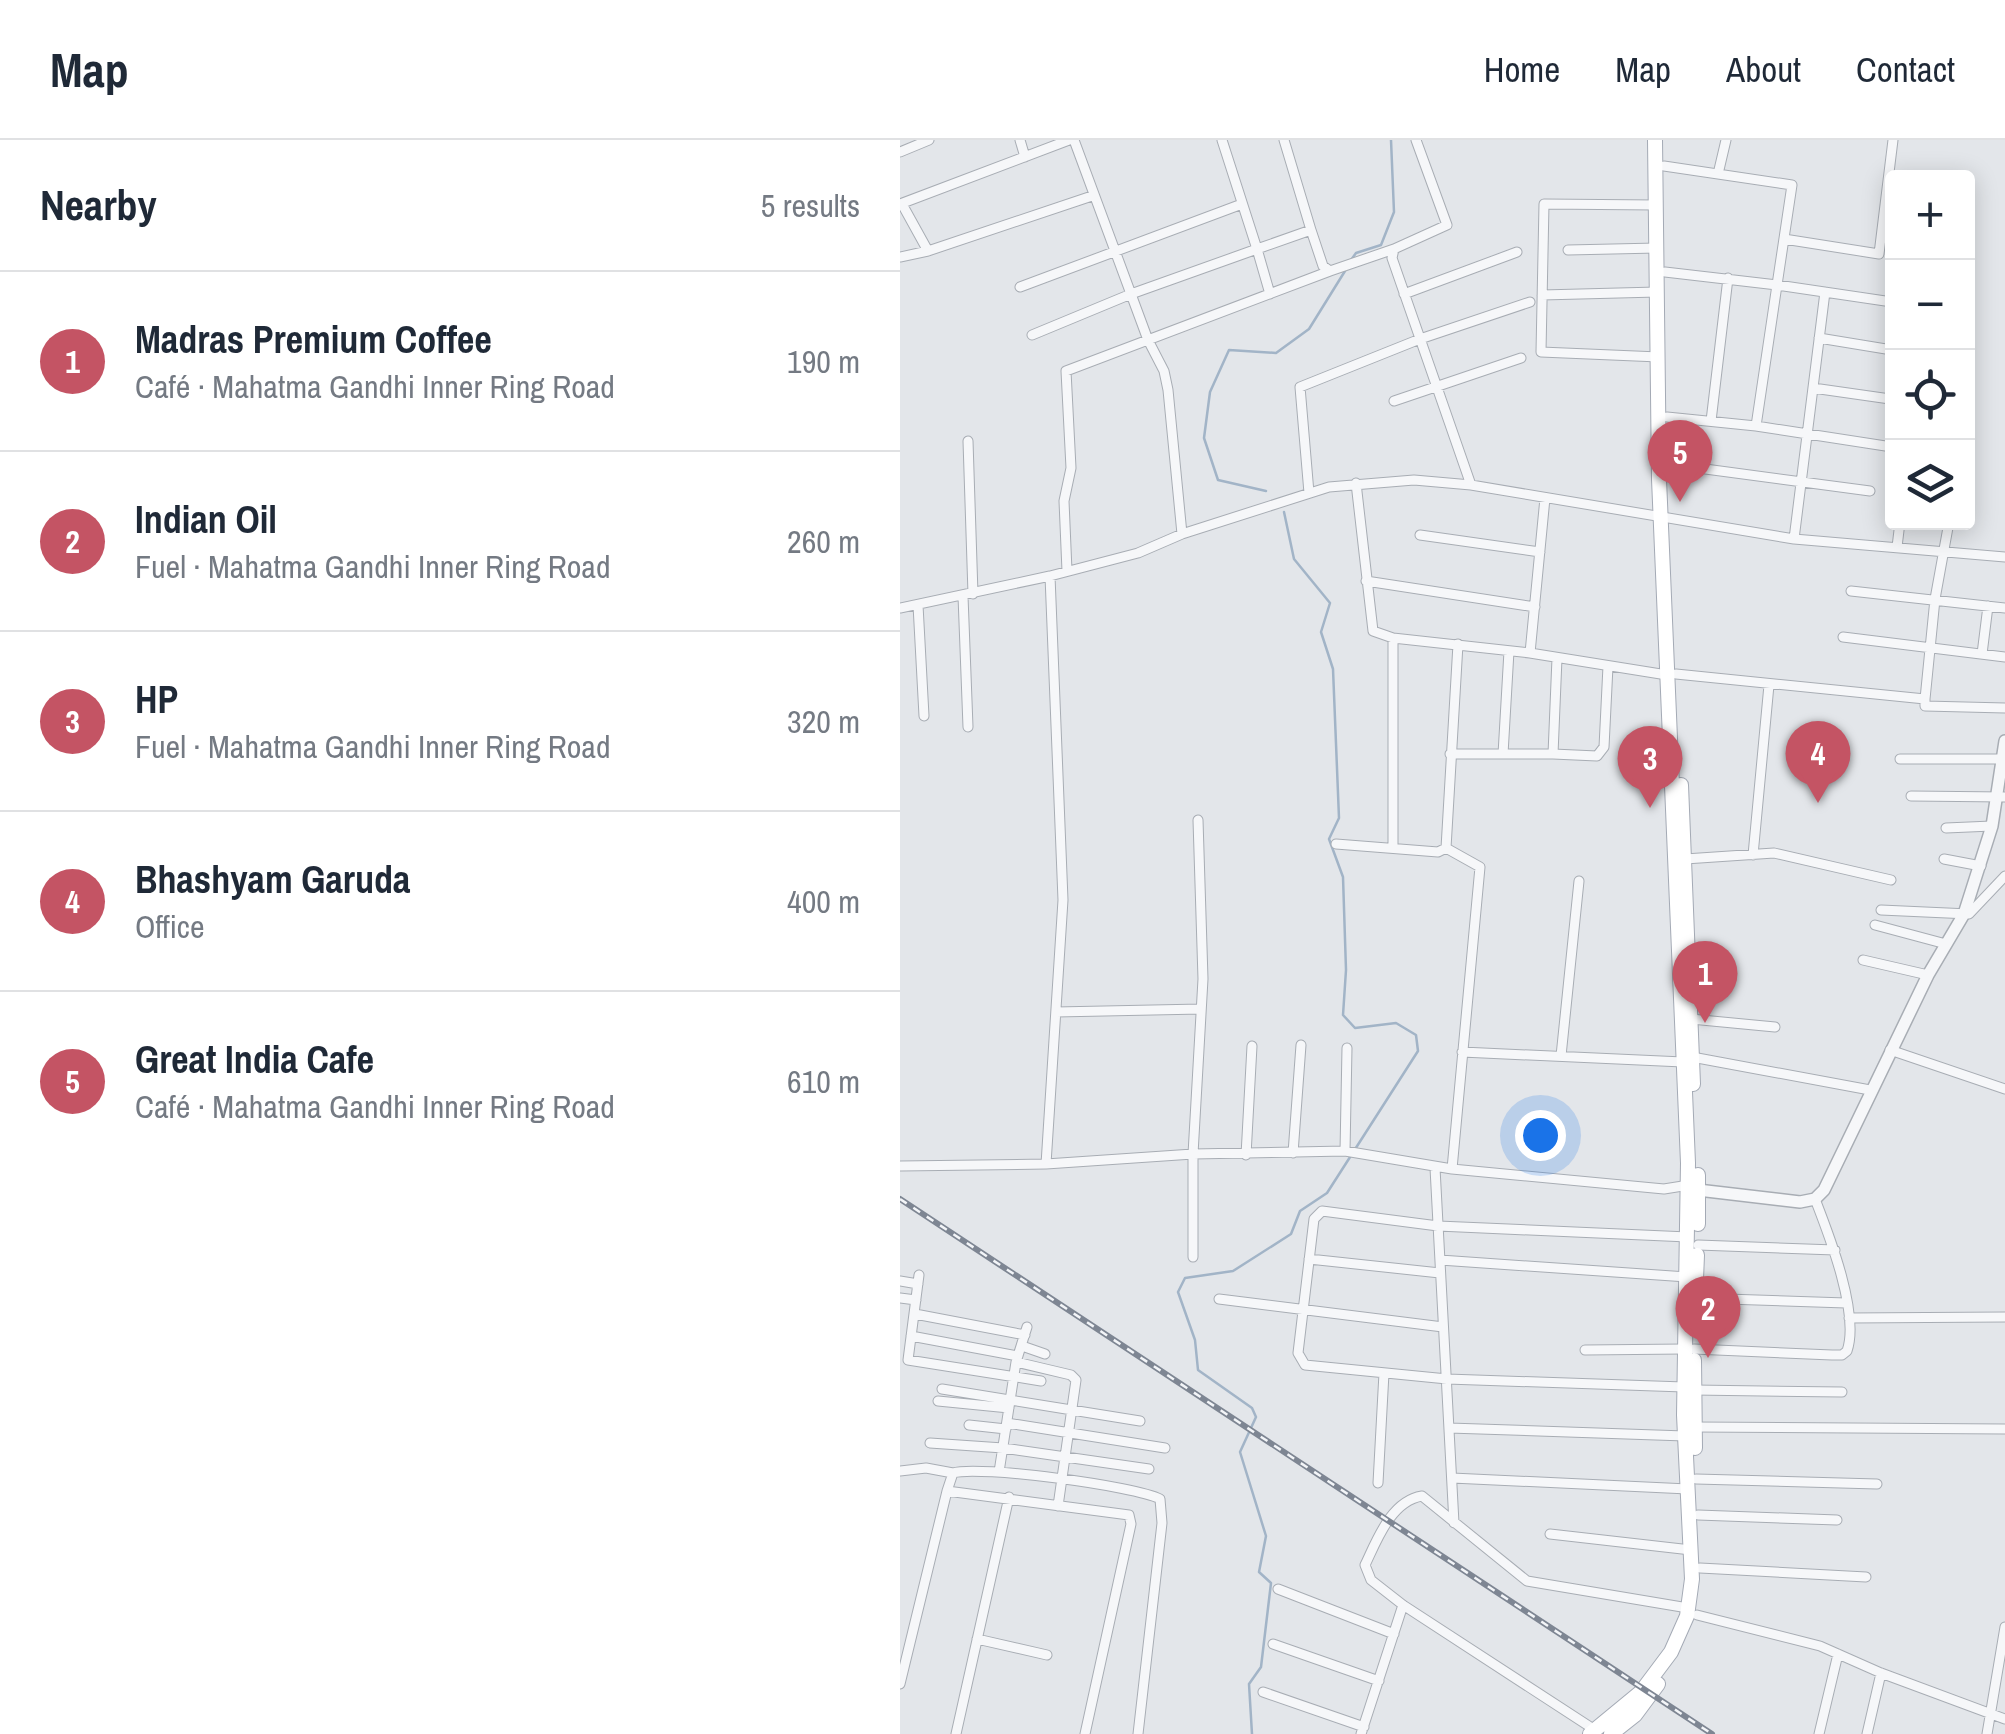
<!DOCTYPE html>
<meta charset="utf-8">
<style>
:root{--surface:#fff;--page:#f2f2f3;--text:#1f2937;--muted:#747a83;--line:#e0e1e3;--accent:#c45464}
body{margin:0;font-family:"Archivo Narrow",sans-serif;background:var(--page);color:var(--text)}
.controls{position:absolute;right:30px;top:30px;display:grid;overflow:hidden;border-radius:10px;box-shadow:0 5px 25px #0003}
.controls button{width:90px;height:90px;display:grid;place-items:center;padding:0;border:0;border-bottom:2px solid var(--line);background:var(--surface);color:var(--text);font:50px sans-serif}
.you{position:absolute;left:640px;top:995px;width:35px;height:35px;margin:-25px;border:8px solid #fff;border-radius:50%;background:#1a73e8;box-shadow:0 0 0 15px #1a73e833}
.badge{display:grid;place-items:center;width:65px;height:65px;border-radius:50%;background:var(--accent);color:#fff;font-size:32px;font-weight:700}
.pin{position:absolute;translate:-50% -82px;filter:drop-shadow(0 2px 5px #0008)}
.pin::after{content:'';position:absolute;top:52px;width:35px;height:30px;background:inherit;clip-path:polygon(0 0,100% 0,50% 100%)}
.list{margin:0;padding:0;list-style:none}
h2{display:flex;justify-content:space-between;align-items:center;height:130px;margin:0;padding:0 40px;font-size:42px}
h2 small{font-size:32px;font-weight:400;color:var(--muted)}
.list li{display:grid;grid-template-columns:65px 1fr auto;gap:30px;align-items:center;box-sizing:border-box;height:180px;padding:0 40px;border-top:2px solid var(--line)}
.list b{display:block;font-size:38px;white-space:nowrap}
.list p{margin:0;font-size:32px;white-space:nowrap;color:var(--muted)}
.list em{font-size:32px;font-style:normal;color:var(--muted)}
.icon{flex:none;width:55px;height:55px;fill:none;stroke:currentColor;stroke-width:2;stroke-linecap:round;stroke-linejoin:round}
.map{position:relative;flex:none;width:1105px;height:1594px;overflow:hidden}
header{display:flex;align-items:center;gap:60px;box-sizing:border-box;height:140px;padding:0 50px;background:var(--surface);border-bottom:2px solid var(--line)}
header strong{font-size:48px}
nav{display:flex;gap:55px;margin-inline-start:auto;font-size:35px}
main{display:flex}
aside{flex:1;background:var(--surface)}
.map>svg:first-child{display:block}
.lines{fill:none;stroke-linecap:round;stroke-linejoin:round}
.stream{stroke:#a2b4c7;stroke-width:2.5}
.minor-casing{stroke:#a8adb4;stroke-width:11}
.tertiary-casing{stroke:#a8adb4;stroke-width:14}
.primary-casing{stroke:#a4aab5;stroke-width:16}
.minor{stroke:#f6f7f9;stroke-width:9}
.tertiary{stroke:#f6f7f9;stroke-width:11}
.primary{stroke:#fff;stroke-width:14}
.rail-casing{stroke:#7e8693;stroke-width:6}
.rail{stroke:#f3f5f8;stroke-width:2.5;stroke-dasharray:8;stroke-linecap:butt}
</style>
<header>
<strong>Map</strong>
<nav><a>Home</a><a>Map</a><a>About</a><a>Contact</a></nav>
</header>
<main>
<aside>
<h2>Nearby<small>5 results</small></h2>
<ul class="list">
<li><span class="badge">1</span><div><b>Madras Premium Coffee</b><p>Café · Mahatma Gandhi Inner Ring Road</p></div><em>190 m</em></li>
<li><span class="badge">2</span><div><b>Indian Oil</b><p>Fuel · Mahatma Gandhi Inner Ring Road</p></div><em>260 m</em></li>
<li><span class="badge">3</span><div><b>HP</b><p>Fuel · Mahatma Gandhi Inner Ring Road</p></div><em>320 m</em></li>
<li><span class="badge">4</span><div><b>Bhashyam Garuda</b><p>Office</p></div><em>400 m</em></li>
<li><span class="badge">5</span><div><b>Great India Cafe</b><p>Café · Mahatma Gandhi Inner Ring Road</p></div><em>610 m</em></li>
</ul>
</aside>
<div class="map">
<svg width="1105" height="1594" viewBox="0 0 1105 1594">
<rect width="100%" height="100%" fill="#e3e6ea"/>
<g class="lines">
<path class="stream" d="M 451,120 L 456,113 L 481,105 L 494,72 L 491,0
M 366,351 L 318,340 L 304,298 L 310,252 L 329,210 L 376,213 L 409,189 L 445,131
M 352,1594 L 349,1544 L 361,1527 L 371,1443 L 359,1432 L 366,1396 L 340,1312 L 356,1277 L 352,1268 L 298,1230 L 295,1200 L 278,1152 L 285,1138 L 333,1131 L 391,1094 L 400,1071 L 427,1053 L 518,911 L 516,895 L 496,883 L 455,888 L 443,875 L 446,830 L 443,737 L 429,699 L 439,678 L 433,529 L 421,492 L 430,463 L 394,419 L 384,372"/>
<g class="minor-casing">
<path id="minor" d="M 120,0 L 125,17
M 174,0 L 248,200 L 264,231 L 268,250 L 282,394
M 384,0 L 411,90
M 516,0 L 547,85 L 494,109 L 492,118 L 571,345
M 0,12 L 29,0
M 764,26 L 892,45 L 877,145 L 765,132
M 818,34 L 826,0
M 0,64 L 169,0
M 2,64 L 28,111 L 192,56
M 756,65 L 644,64 L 641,212 L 759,217
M 884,99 L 979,114 L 993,0
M 668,110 L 757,108
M 0,117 L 28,111
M 120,147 L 342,64
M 370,154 L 357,109 L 411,90 L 423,126 L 430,131 L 494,109
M 504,154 L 617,112
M 642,155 L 757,152
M 992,162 L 877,145 L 856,286 L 992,307
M 132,195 L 231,154 L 357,109 L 322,0
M 919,198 L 992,210
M 913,248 L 990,259
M 494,261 L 621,218
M 767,277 L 856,286
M 811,281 L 828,138
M 68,301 L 73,454
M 768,324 L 970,351
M 456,343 L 473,491 L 493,498 L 630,513 L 645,358
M 409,353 L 400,247 L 520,199 L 630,162
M 520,395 L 640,412
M 894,399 L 925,152
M 997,407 L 1000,382
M 167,431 L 164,361 L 171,328 L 166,231 L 430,131
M 150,436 L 163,760 L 146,1024 L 293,1014 L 445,1011 L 552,1029 L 580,727 L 546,708
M 466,441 L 635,467
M 951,451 L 1105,468
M 63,456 L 68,587
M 18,465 L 24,576
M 0,468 L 150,436 L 238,413 L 282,394 L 429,347 L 514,340 L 571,345 L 894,399 L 1105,417
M 943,497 L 1105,517
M 493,498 L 493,707
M 630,513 L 767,535
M 1082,514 L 1088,466
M 657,518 L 653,614 L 697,616 L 704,607 L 708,526
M 776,534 L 1025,559 L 1035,459 L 1049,382
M 1025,559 L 1025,566 L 1105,568
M 550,614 L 653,614
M 603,614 L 609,511
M 1000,619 L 1103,619
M 1011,656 L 1105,657
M 1046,688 L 1092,686
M 436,704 L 538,712 L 546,708 L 558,504
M 853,715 L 869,545
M 785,719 L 874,713 L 991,740
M 1044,719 L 1081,726
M 981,770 L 1069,774 L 1105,736
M 975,785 L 1046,804
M 963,820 L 1028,835
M 156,872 L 301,869
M 791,879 L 875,887
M 990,910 L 1105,949
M 562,912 L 783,922
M 661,916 L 679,741
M 792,917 L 970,950
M 445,1011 L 447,908
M 393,1013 L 401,905
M 346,1015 L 352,906
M 0,1026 L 146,1024
M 535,1028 L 554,1383
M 552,1029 L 764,1049 L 789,1045
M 798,1105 L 935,1110
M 293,1117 L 293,1014 L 303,839 L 298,680
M 409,1119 L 540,1133
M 540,1120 L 787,1137
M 19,1135 L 8,1220 L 141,1241
M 0,1141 L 18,1144
M 0,1158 L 16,1160
M 795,1158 L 946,1163
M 319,1159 L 543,1187
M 15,1174 L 125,1195
M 949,1178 L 1105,1177
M 11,1196 L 118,1216
M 122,1206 L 145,1214
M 794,1209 L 932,1215 L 942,1215 L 947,1211 C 960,1174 929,1095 915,1059
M 685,1210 L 784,1209
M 116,1222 L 171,1235 L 176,1240 L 158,1366
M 784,1247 L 547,1239 L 405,1225 L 398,1213 L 414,1079 L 422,1071 L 538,1086 L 788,1097
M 42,1249 L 240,1281
M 794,1250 L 942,1252
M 38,1261 L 109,1268
M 107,1283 L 265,1308
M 69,1285 L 106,1289
M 794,1287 L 1105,1289
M 549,1288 L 785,1296
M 30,1303 L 103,1308 L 249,1329
M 0,1331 L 26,1328 L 53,1333
M 99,1332 L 116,1222 L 127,1187
M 552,1338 L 788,1349
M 796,1339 L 977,1344
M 478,1343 L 484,1233
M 47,1351 L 53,1333 C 78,1325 236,1346 260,1359 L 262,1383 L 238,1594
M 798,1375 L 937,1380
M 650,1394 L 791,1410
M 800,1428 L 966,1437
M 378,1449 L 494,1494
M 797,1475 L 920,1506 L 981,1533 L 1105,1579
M 77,1499 L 147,1515
M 373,1504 L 479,1541
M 0,1544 L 47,1351 L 229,1375 L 231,1384 L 185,1594
M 363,1552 L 464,1587
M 695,1590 L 503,1465 L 471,1440 L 465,1425 C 477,1400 491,1361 522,1356 L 627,1441 L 788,1468
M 56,1594 L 109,1357
M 461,1594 L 503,1465
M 919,1594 L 938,1514
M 967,1594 L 981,1533
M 1087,1594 L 1105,1487"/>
</g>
<g class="tertiary-casing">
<path id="tertiary" d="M 798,1050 L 900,1062 L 915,1059 L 924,1050 L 1028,835 L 1064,774 L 1092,686 L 1105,601"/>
</g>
<g class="primary-casing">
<path id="primary" d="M 781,645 L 793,944
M 798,1035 L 798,1084
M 794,1188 L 797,1115
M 794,1220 L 795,1308
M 690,1594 L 741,1552 L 771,1512 L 787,1476 L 792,1439 L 784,1275 L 788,1023 L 759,339 L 755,0
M 711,1594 L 735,1575 L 758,1544"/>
</g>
<use href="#minor" class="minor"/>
<use href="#tertiary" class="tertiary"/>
<use href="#primary" class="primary"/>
<g class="rail-casing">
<path id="rail" d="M 0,1059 L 812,1594"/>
</g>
<use href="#rail" class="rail"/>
</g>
</svg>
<div class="controls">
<button>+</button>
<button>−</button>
<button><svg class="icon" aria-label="locate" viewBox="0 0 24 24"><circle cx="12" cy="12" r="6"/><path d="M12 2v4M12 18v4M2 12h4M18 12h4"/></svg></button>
<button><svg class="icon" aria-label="layers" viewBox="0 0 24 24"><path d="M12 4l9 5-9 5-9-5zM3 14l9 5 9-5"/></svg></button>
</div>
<div class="you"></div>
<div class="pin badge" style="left:805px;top:883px">1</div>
<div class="pin badge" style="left:808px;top:1218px">2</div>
<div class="pin badge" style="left:750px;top:668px">3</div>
<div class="pin badge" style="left:918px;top:663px">4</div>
<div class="pin badge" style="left:780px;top:362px">5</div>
</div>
</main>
